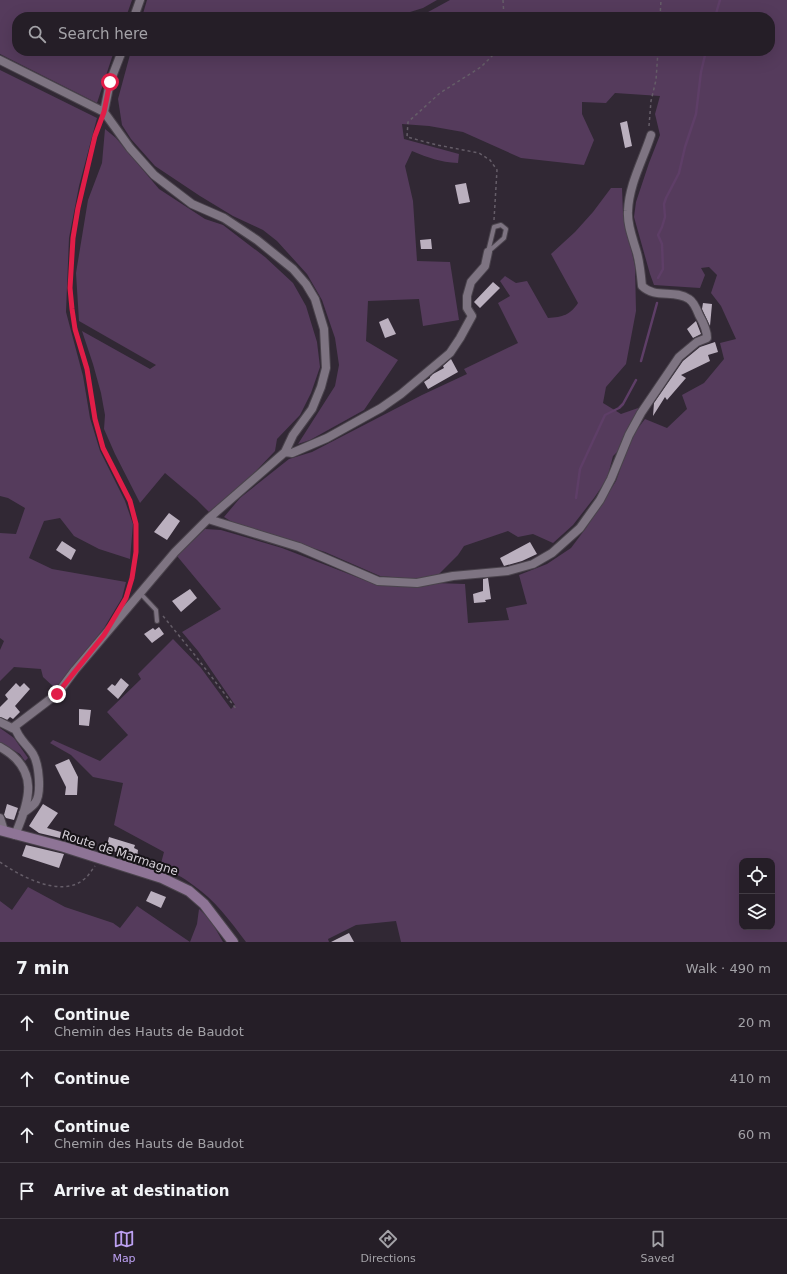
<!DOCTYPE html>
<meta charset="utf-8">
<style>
:root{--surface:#251e27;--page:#2d272f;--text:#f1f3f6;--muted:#a3a2a7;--line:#423c44;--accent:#bca0f2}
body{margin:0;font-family:"DejaVu Sans",sans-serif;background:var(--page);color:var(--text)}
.controls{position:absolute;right:12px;bottom:12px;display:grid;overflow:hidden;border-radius:8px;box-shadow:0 4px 16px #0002}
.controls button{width:36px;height:36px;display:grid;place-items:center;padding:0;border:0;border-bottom:1px solid var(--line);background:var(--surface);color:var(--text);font:20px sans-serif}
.stop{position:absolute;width:12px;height:12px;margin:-9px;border:3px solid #e11d48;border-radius:50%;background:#fff}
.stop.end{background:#e11d48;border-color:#fff;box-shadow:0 1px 4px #0008}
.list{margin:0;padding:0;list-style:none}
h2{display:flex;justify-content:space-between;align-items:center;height:52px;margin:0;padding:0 16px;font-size:17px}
h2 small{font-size:13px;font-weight:400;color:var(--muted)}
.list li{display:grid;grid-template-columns:26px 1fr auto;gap:12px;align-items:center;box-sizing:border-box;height:56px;padding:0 16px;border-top:1px solid var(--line)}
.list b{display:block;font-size:15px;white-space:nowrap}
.list p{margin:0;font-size:13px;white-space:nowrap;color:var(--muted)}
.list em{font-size:13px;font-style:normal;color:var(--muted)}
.icon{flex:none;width:22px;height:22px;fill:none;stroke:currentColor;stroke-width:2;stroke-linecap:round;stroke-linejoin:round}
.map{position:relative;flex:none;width:787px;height:942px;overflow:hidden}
.search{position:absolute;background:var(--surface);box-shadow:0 4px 16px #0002;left:12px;right:12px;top:12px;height:44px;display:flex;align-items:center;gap:10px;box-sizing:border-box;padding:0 14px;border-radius:16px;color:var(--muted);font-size:15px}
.sheet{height:276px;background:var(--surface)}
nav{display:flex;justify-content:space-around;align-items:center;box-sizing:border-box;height:56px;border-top:1px solid var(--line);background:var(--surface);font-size:11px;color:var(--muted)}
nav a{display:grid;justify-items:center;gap:2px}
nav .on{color:var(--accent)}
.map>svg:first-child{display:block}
.green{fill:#553b5c;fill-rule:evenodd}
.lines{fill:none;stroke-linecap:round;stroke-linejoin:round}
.stream{stroke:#5e3e67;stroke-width:2.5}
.building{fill:#bbb0bf}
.lane-casing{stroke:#4a434c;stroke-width:6}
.street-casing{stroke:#4a434c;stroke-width:10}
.secondary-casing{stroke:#4a434c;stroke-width:12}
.path{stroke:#655d68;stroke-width:1.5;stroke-dasharray:3 3;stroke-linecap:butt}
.lane{stroke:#7e7482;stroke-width:4}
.street{stroke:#7e7482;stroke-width:8}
.secondary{stroke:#8e7496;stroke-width:10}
.route{stroke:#e11d48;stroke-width:5}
.labels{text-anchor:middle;stroke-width:4;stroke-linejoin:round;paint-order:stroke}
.street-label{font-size:12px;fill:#d6d0d8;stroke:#171318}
</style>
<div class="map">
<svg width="787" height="942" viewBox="0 0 787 942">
<rect width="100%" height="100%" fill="#312834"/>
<path class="green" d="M 0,0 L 132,0 L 126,17 L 17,17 L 17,51 L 114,51 L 97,103 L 0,54 Z
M 147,0 L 437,0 L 423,8 L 394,17 L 142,17 Z
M 450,0 L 787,0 L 787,942 L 401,942 L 396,921 L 356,925 L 328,939 L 329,942 L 246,942 C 230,921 215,900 193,885 C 183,877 172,872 160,867 L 164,852 L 114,825 L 123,783 L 93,777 L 71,755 L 50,743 L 53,740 L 100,761 L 128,735 L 107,712 L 141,679 L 138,674 L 173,639 L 201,668 L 231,709 L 235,705 L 198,651 L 182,632 L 221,609 L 177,556 L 205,529 L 221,530 L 282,548 L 372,583 L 390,585 L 435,583 L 465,584 L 468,623 L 509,620 L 506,608 L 527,604 L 519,575 L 547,564 L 571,548 L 586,528 L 616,481 L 632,436 L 645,419 L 667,428 L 687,409 L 682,395 L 704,383 L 724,359 L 720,343 L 736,339 L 721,306 L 711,293 L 717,275 L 709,267 L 701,268 L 705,275 L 700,288 L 654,285 L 650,274 L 634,217 L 636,202 L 649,163 L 660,135 L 655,114 L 660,96 L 615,93 L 606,103 L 582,102 L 582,114 L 594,140 L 584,165 L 521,158 L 463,132 L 429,126 L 402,124 L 404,139 L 459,154 L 458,163 C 439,162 429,158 412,151 L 405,166 L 413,201 L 417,261 L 450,262 L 459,320 L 423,326 L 419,299 L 368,301 L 366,341 L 398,360 L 364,410 L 310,440 L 298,444 L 335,386 L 339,365 L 335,338 L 322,300 L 307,274 L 277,241 L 263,230 L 233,216 L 200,196 L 155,166 L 131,139 L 122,125 L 118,99 L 131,51 L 770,51 L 770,17 L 419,17 ZM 742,861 L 772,861 L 772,927 L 742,927 Z
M 0,70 L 97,118 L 79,186 L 69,238 L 66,312 L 83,376 L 90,418 L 100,451 L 125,501 L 133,524 L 130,559 L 99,549 L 74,536 L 60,518 L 44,521 L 29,558 L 52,569 L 126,582 L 122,598 L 104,628 L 56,689 L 43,677 L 41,669 L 14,667 L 0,681 L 0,650 L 4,641 L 0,638 L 0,533 L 16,534 L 25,508 L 8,498 L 0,496 Z
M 105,129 L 116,138 L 159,189 L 205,219 L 223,225 L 265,257 L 293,283 L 306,306 L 317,342 L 320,367 L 311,393 L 300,415 L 277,439 L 275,451 L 252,475 L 209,512 L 197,500 L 165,473 L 140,503 L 115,454 L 104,429 L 105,415 L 101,393 L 93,364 L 82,331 L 150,369 L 156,365 L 79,321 L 76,273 L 88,200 L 102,163 Z
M 611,188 L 622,188 L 623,213 L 635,266 L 636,311 L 626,364 L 606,387 L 603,403 L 621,414 L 641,407 L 626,432 L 618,451 L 613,456 L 607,479 L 594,498 L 573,525 L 553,543 L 533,534 L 518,537 L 508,531 L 464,546 L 458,555 L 438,575 L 415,579 L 380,576 L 325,552 L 232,522 L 224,517 L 240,498 L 289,459 L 312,452 L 422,395 L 467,374 L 464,369 L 518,343 L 498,303 L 510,296 L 500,281 L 505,276 L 516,283 L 527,281 L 548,318 C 563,317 570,315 578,303 L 551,254 L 575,232 L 593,212 Z
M 0,728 L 14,738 L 28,758 L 25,761 L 20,754 L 0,742 Z
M 28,887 L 65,907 L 113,923 L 120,928 L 137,906 L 190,942 L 197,924 L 199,909 L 210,919 L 223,942 L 0,942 L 0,901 L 12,910 Z"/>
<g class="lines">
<path class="stream" d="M 715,17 L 720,0
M 658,278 L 663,269 L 662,244 L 658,235 L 662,227 L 665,217 L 664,204 L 666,198 L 679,173 L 685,147 L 696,114 L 701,72 L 706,51
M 641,361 L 657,303
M 576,498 L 580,469 L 605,415 L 619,408 L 623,404 L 636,380"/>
</g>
<path class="building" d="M 627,121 L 632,146 L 625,148 L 620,123 Z
M 466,183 L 470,202 L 459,204 L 455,185 Z
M 431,239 L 432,249 L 421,249 L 420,240 Z
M 493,282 L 500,288 L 480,308 L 474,302 Z
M 703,303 L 712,304 L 710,326 L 702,309 Z
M 388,318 L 396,334 L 385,338 L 379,322 Z
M 696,321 L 701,334 L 693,338 L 687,329 Z
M 715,342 L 718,352 L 708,355 L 710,361 L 681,375 L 686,378 L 667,400 L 665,397 L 653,416 L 654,403 L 683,361 L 700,347 Z
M 451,359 L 458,372 L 428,389 L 424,382 L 430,378 L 430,377 L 433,374 L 444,368 L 443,366 Z
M 169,513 L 180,521 L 167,540 L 154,532 Z
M 62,541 L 76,550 L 71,560 L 56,550 Z
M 530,542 L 537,554 L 522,561 L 504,566 L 500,558 Z
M 488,578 L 491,599 L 485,600 L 486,602 L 474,603 L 473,594 L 483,591 L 483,579 Z
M 190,589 L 197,598 L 181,612 L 172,601 Z
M 159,627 L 164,634 L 152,643 L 144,634 L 153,628 L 155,630 Z
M 121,678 L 129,685 L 118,699 L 107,689 L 112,684 L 115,686 Z
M 16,683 L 20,687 L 24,683 L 30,689 L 15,706 L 20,712 L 13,719 L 10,717 L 7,720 L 0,717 L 0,707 L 8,699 L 5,695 Z
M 79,709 L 91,710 L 89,726 L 79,725 Z
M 69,759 L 78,777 L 77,795 L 65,795 L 66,787 L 55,765 Z
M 7,804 L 18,808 L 14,820 L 6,818 L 4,815 Z
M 43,804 L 58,813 L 47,828 L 61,832 L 60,838 L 39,833 L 29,826 Z
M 66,834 L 88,840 L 86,846 L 65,840 Z
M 109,837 L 135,845 L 134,848 L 138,850 L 137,858 L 106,849 Z
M 26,845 L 64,854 L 59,868 L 22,856 Z
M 151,891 L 166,897 L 161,908 L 146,901 Z
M 349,933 L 354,942 L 331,942 Z"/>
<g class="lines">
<g class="lane-casing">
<path id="lane" d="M 501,225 L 506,229 L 504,238 L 488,252 L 494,227 Z
M 140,593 L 156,610 L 157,621"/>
</g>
<g class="street-casing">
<path id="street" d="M 134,17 L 140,0
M 0,60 L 104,112 L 130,148 L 154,175 L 192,204 L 224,218 L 257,240 L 293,269 L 306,284 L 315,299 L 324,329 L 326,368 L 321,387 L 312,409 L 293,435 L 285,452 L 208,519 L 175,552 L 75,670 L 57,694 L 15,726 C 17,738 27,744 33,754 C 39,764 42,794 35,803 C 32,807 27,810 23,813
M 104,112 L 110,82 L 122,51
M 285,452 L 292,453 L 327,438 L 381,408 L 401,394 L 450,353 L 460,338 L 472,316 L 467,308 L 467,296 L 471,282 L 485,266 L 488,252
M 208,519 L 299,547 L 378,581 L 417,583 L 453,576 L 508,571 L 533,564 L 552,553 L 580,528 L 600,500 L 611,479 L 629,435 L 641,413 L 679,357 L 697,342 L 707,338 C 707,330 703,322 699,315 C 697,310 694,302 689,299 C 675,289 655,299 642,286 C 641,275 640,264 637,253 C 633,239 627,225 628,211 C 629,184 643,160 651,135
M 0,722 L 16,730
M 0,747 C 40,769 30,800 15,835
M 0,818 L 4,831"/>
</g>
<g class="secondary-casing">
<path id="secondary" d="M 0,830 L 64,847 L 162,878 L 189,891 L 204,904 L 233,942"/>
</g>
<path class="path" d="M 503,0 L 504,17
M 660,17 L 661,0
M 101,121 C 95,139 90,158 86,176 C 75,220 67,263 72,308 C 74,331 82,348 87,369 C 92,386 91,404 95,420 C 97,430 100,440 104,449 C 112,466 123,483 130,500 C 142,530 137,567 127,595
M 649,126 L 651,101 L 656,80 L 658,51
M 494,220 L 497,170 L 490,160 L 479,153 L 437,145 L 407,137 L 408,122 L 440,93 L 481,67 L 497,51
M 163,616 L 194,654 L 237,710
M 0,862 C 20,876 60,898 83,880 C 88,877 91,871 95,866"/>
<use href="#lane" class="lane"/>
<use href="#street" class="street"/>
<use href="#secondary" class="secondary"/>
</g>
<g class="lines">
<path class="route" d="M 57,694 L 104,635 L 126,598 L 132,578 L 136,552 L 136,524 L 130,501 L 103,448 L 95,419 L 87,369 L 75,329 L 72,309 L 70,288 L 73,238 L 78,208 L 95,136 L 104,112 L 110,82"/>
</g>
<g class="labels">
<g class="street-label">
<text transform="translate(120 853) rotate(18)" y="4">Route de Marmagne</text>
</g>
</g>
</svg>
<div class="controls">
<button><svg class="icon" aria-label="locate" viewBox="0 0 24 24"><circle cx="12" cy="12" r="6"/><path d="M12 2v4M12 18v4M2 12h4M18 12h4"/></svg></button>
<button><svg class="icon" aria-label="layers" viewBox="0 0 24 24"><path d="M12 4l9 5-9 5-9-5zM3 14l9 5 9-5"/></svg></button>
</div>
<div class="stop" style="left:110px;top:82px"></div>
<div class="stop end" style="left:57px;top:694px"></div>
<div class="search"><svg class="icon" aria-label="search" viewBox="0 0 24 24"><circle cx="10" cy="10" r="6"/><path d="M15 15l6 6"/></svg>Search here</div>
</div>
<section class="sheet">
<h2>7 min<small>Walk · 490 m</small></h2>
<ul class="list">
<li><svg class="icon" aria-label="ahead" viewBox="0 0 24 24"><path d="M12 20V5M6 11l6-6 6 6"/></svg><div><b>Continue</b><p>Chemin des Hauts de Baudot</p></div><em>20 m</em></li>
<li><svg class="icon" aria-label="ahead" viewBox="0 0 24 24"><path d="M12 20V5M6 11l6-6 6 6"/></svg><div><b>Continue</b></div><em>410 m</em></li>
<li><svg class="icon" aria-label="ahead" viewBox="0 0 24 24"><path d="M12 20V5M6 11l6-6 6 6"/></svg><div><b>Continue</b><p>Chemin des Hauts de Baudot</p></div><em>60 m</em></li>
<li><svg class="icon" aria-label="arrive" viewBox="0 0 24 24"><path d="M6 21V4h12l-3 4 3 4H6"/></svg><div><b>Arrive at destination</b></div></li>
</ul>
</section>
<nav>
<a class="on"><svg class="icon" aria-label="map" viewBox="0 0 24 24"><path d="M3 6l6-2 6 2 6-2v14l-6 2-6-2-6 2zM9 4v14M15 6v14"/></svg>Map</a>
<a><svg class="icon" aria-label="directions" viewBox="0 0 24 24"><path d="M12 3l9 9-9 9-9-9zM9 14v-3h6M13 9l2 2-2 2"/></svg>Directions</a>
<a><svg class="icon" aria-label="saved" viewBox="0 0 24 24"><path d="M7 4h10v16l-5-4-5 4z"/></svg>Saved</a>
</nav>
